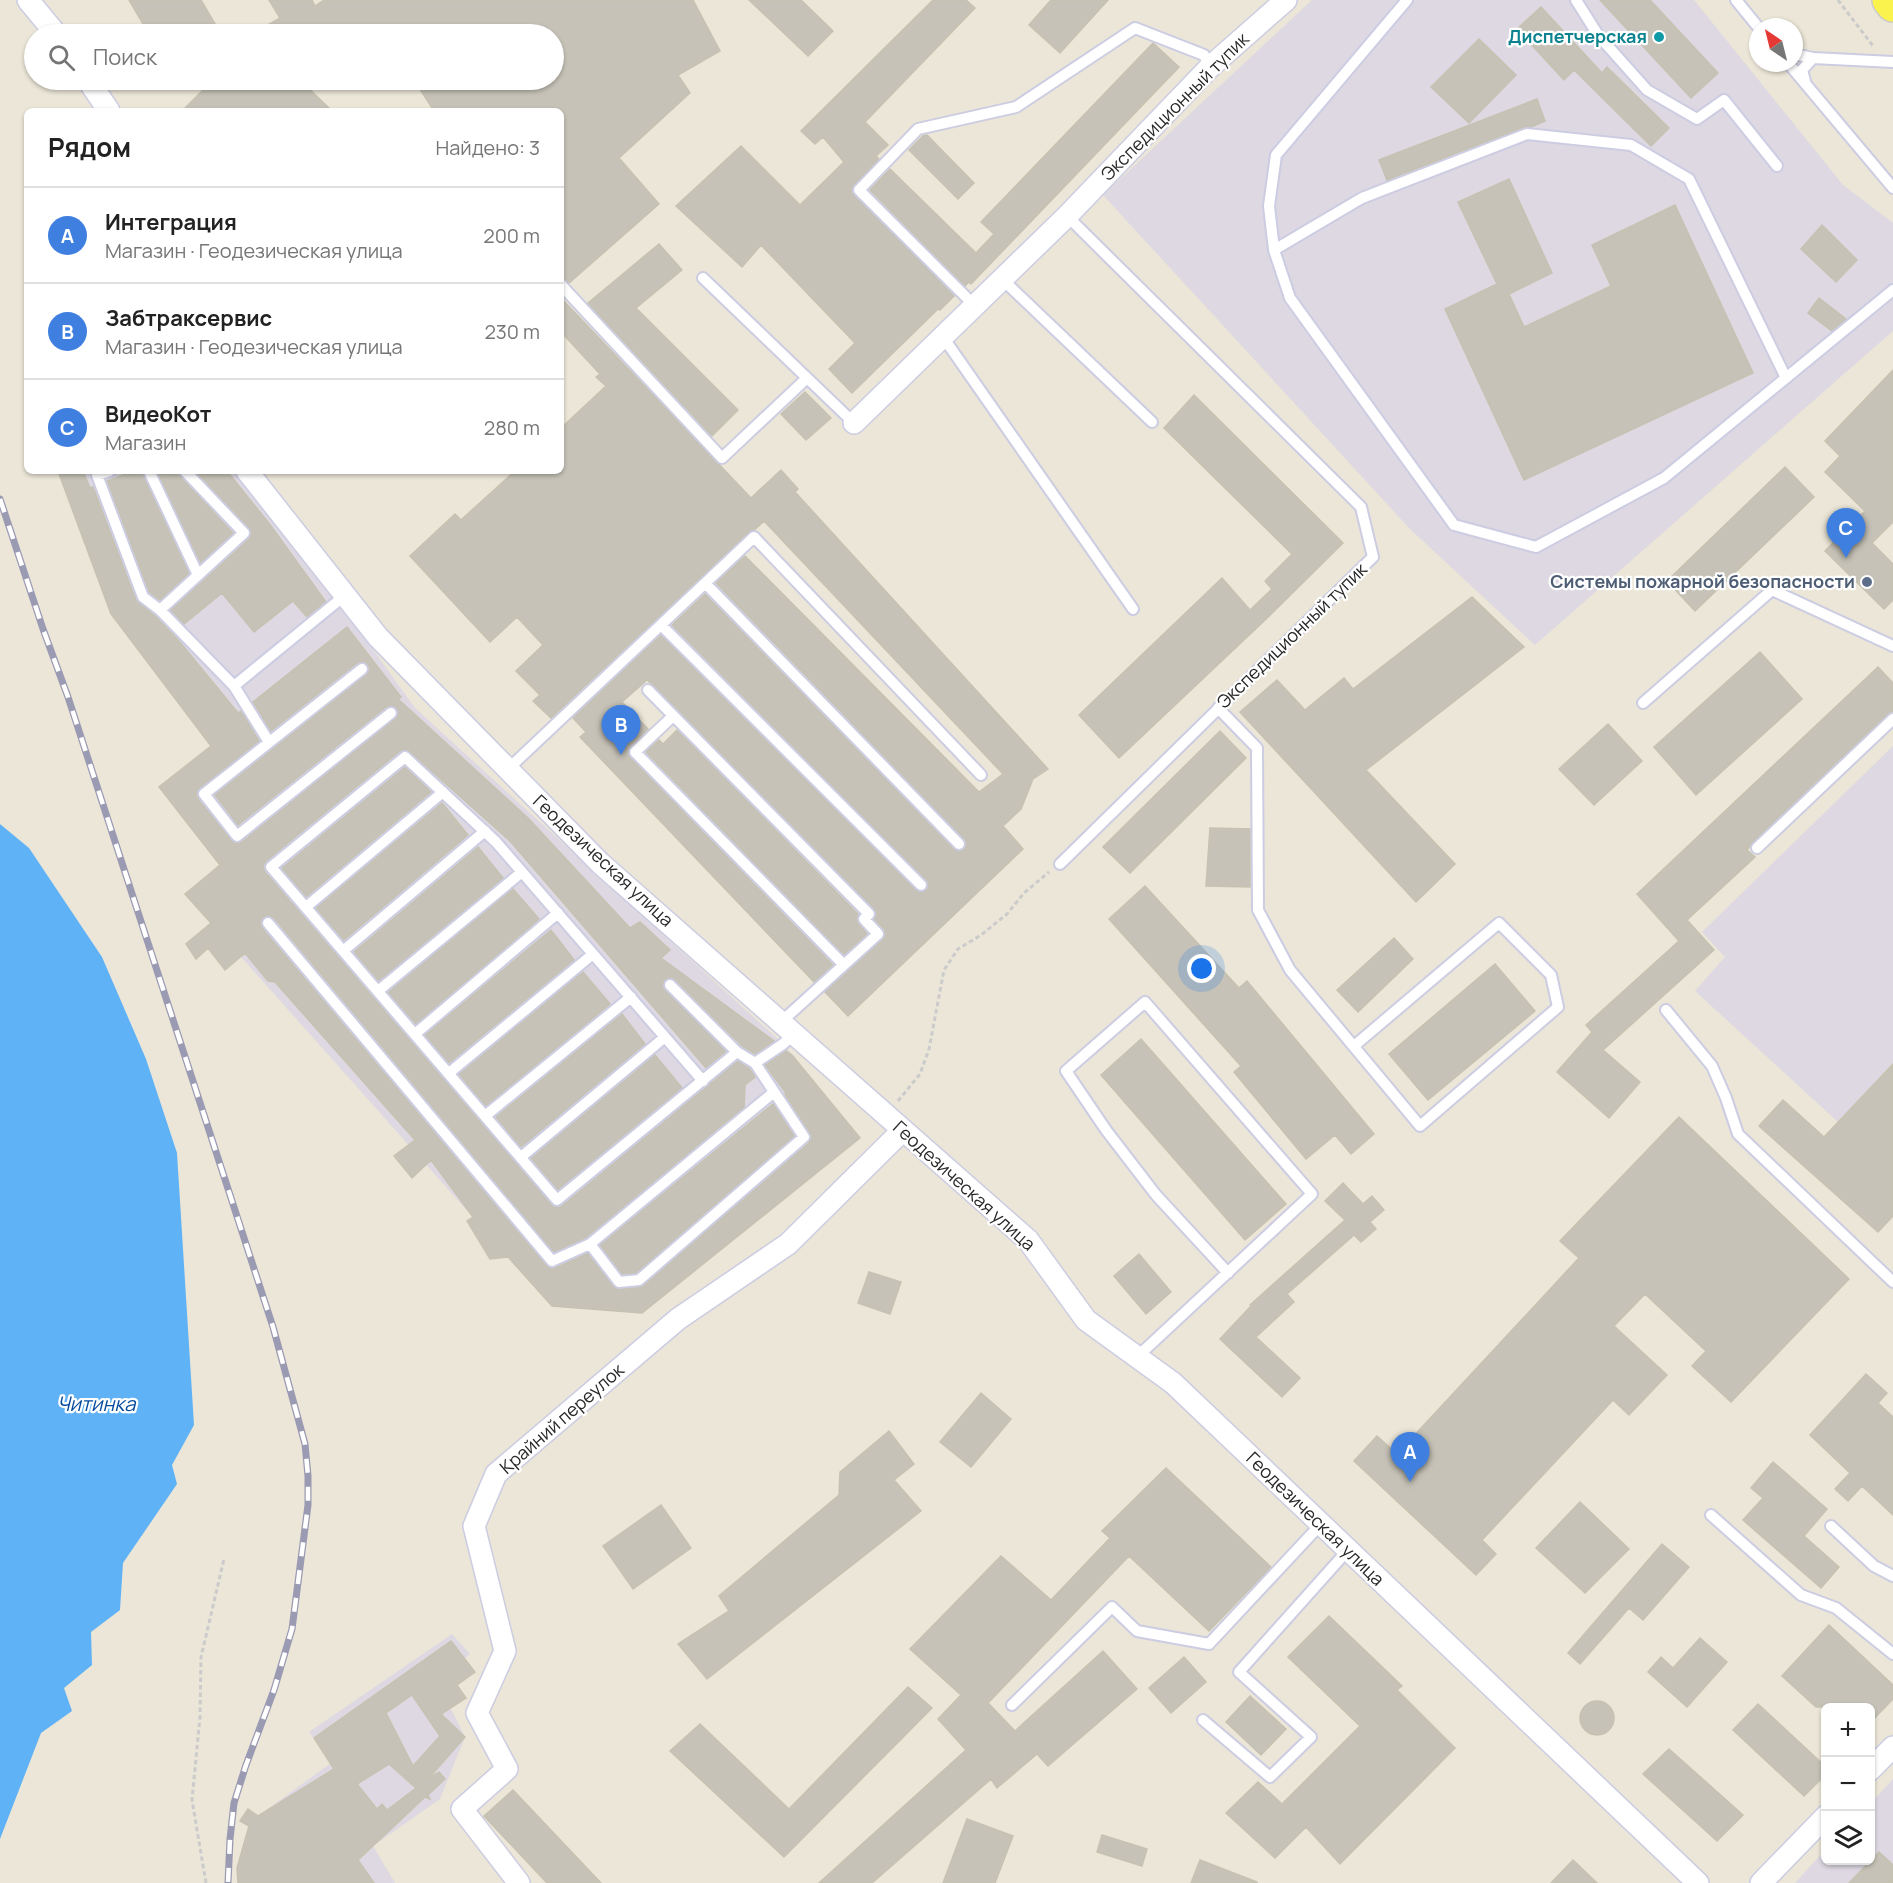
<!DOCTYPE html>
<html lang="ru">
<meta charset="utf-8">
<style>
:root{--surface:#fff;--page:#f2f2f2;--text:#222;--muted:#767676;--line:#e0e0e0;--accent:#0f766e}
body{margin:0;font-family:Manrope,sans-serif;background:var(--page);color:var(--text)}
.controls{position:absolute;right:18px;bottom:18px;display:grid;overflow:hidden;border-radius:9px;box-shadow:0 2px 4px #0004}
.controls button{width:54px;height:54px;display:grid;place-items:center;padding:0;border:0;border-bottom:2px solid var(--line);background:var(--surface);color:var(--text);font:30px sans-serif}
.compass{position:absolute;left:1749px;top:18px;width:54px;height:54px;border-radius:50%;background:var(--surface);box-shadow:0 2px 4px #0004;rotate:325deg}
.you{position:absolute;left:1202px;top:969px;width:21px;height:21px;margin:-15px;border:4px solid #fff;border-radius:50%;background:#1a73e8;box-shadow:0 0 0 9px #1a73e833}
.badge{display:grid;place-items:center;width:39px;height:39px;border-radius:50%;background:var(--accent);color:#fff;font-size:20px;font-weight:700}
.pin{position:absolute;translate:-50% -50px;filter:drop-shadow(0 2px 3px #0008)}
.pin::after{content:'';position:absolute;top:32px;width:21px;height:18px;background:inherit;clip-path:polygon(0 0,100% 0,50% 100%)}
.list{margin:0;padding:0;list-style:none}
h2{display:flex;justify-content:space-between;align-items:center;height:78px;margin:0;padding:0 24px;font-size:26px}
h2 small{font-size:20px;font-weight:400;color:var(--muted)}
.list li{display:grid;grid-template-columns:39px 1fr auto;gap:18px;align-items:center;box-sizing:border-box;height:96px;padding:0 24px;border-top:2px solid var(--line)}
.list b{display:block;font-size:22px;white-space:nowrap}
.list p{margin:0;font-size:20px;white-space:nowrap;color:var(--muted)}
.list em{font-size:20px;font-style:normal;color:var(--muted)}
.icon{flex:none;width:33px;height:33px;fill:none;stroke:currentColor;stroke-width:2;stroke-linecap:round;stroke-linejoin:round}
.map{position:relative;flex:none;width:1893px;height:1883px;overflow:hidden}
.search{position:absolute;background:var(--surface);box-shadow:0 2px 4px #0004;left:24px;top:24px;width:540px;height:66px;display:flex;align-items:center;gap:15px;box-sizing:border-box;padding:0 21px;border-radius:33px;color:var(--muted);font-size:22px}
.panel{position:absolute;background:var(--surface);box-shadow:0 2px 4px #0004;left:24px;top:108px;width:540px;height:366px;border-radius:9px}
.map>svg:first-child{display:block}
.industrial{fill:#ddd8e2}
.water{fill:#60b2f6}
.building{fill:#c6c2b7;stroke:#c6c2b1;stroke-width:1.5;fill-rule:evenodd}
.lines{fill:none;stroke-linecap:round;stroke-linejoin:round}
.lane-casing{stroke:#cccce2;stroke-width:14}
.street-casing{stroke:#cccce2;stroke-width:24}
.primary-casing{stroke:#cbcbcb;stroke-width:36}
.path{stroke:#cbcbcb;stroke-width:3;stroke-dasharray:4.5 3;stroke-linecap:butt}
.lane{stroke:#fff;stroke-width:10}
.street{stroke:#fff;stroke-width:21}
.primary{stroke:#faf34d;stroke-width:33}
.rail-casing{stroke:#9b9ab3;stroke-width:7}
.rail{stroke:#fff;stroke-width:4.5;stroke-dasharray:14;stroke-linecap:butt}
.culture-dot{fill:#0f9aa8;stroke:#fff;stroke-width:2}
.service-dot{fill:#5c6f8a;stroke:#fff;stroke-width:2}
.labels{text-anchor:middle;stroke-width:4.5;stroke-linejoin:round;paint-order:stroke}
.culture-label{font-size:18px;font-weight:bold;fill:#0d838f;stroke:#fff;text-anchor:end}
.street-label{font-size:18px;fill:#272727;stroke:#fff}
.service-label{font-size:18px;font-weight:bold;fill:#4e5e75;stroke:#fff;text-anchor:end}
.water-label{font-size:20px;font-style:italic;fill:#044b9e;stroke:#fff}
</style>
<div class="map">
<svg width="1893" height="1883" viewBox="0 0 1893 1883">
<rect width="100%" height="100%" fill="#ebe6d7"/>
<path class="industrial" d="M 1312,0 L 1694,0 L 1843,185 L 1893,223 L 1893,331 L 1535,645 L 1410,529 L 1103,195 Z
M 58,471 L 235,471 L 338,601 L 415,708 L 783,1044 L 860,1138 L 642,1313 L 552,1306 L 185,894 L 220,865 L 159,787 L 211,746 Z
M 1893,746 L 1893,1064 L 1838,1122 L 1695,991 L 1725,957 L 1702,932 Z
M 452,1634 L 470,1654 L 440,1677 L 441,1689 L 465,1737 L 440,1799 L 373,1846 L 395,1883 L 239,1883 L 237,1868 L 250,1822 L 331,1763 L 309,1732 Z
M 1893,1779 L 1893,1883 L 1795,1883 L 1825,1850 L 1826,1860 L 1870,1860 L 1871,1803 Z"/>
<path class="water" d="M 0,824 L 29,848 L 102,957 L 146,1059 L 177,1153 L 194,1425 L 172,1465 L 177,1484 L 123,1563 L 120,1610 L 91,1632 L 92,1665 L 64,1688 L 72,1711 L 41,1733 L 0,1839 Z"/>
<path class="building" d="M 129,0 L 201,0 L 221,34 L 149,34 Z
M 269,0 L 312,0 L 315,6 L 324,0 L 693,0 L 720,51 L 678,75 L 690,93 L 619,158 L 659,204 L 569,283 L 561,278 L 561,111 L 434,111 L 414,80 L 554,80 L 554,34 L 252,34 L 280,18 Z
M 749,0 L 801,0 L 833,31 L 808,56 Z
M 933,0 L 966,0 L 975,8 L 865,122 L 888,145 L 876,156 L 879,159 L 854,185 L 852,191 L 954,296 L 940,310 L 938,309 L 852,393 L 829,369 L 855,343 L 761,245 L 742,267 L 676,206 L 741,146 L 800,205 L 844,162 L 823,137 L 815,144 L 801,131 Z
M 1051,0 L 1108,0 L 1060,53 L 1029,25 Z
M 1600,0 L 1650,0 L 1718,73 L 1691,98 Z
M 1541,7 L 1602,73 L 1607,67 L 1669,128 L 1651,146 L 1574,70 L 1564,80 L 1517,29 Z
M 1479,39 L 1516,75 L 1469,123 L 1431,87 Z
M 1153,43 L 1179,67 L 971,284 L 969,282 L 965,286 L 870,190 L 890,169 L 976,253 L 994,234 L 981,222 Z
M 213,80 L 300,80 L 332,111 L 182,111 Z
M 1537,99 L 1545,121 L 1531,127 L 1524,127 L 1387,180 L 1379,160 Z
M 927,135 L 974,183 L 958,199 L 909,150 L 923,136 Z
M 1509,179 L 1552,273 L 1509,294 L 1524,327 L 1611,286 L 1592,245 L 1675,205 L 1753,373 L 1524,480 L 1445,309 L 1497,284 L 1458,202 Z
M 1822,225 L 1857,260 L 1836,282 L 1801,249 Z
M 659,244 L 682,270 L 636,308 L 738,410 L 712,436 L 588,303 Z
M 561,298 L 751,498 L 781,470 L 798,489 L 795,492 L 1048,769 L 1033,779 L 1021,809 L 1003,826 L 1023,849 L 848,1016 L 825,992 L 885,937 L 884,929 L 874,919 L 876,913 L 874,909 L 653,685 L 647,680 L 622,702 L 648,729 L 629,747 L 628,753 L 630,757 L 833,965 L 814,982 L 580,737 L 586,732 L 573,718 L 661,635 L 916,890 L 922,892 L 927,890 L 928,884 L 926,880 L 672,625 L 705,594 L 954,849 L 960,851 L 965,849 L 966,843 L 964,839 L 716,583 L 745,556 L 979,792 L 1003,774 L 764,521 L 754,530 L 749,532 L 551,718 L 533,701 L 540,695 L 516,671 L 543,645 L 517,617 L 490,642 L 410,556 L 455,514 L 461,520 L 515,471 L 561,471 L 561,428 L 606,386 L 596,377 L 600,374 L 561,332 Z
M 1819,298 L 1846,319 L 1832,331 L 1808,313 Z
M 1893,370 L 1893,522 L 1872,543 L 1893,564 L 1893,600 L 1884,609 L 1825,551 L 1865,511 L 1825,472 L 1840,456 L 1825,441 Z
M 805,392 L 831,418 L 806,440 L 781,414 Z
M 1194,395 L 1343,543 L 1263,622 L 1119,758 L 1079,715 L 1222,578 L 1250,610 L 1272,589 L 1265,581 L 1292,554 L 1164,428 Z
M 1785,467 L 1814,497 L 1695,611 L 1667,581 Z
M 58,471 L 83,471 L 90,488 L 93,487 L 136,600 L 155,616 L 179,641 L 238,713 L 241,711 L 259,741 L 197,792 L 198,799 L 232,841 L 238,843 L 242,842 L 398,716 L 396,708 L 390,706 L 386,707 L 238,825 L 215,795 L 367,674 L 369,669 L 367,664 L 362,662 L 357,663 L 271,731 L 253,702 L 347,627 L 401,697 L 398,699 L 529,819 L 630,928 L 640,922 L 670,950 L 661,958 L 774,1041 L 755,1054 L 742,1046 L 675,980 L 668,978 L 663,984 L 665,990 L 726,1051 L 706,1068 L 510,841 L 408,750 L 400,751 L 266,861 L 264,868 L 265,872 L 554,1207 L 562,1206 L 738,1061 L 750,1069 L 755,1077 L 745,1085 L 744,1107 L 586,1238 L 554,1252 L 274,918 L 267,916 L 263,918 L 261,924 L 262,928 L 547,1266 L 555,1268 L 588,1253 L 616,1289 L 643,1286 L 809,1143 L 811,1137 L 810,1133 L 785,1094 L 786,1093 L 765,1065 L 786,1051 L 792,1055 L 860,1138 L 642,1313 L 552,1306 L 508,1257 L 490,1259 L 467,1221 L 473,1217 L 431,1160 L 412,1178 L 394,1156 L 415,1140 L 275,982 L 268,981 L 245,953 L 225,970 L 208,948 L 196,959 L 186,944 L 211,923 L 185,894 L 220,865 L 159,787 L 211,746 L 111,614 Z
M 134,471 L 142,471 L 189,573 L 160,600 L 149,592 L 107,481 Z
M 161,471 L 178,471 L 180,476 L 233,533 L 200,563 L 158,473 Z
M 195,471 L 227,471 L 271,526 L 326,602 L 307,617 L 293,601 L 254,632 L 222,593 L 184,624 L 171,610 L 249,539 L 251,535 L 249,528 Z
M 1472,597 L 1524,647 L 1366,770 L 1455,864 L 1416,902 L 1240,712 L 1277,680 L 1305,710 L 1344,678 L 1353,689 Z
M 1760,652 L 1802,699 L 1696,795 L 1654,747 Z
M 1878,667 L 1893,683 L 1893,711 L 1888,714 L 1752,843 L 1747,850 L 1755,857 L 1687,920 L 1714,950 L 1603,1050 L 1640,1082 L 1609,1118 L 1557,1072 L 1592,1032 L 1586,1025 L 1679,941 L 1637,894 Z
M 1608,724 L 1642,761 L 1594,805 L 1559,769 Z
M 677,730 L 858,914 L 857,921 L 867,934 L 844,955 L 646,752 L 659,740 L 663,744 Z
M 1220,731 L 1246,758 L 1130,873 L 1103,847 Z
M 405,767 L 431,792 L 306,897 L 282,868 Z
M 442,803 L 468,835 L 344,940 L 316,908 Z
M 1210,828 L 1250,829 L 1250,887 L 1206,886 Z
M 478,847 L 503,878 L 379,981 L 354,952 Z
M 1145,886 L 1239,988 L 1247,981 L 1374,1134 L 1351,1154 L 1335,1135 L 1306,1159 L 1234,1072 L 1241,1066 L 1109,919 Z
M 513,889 L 539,919 L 416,1024 L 388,992 Z
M 551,930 L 574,960 L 449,1063 L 425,1035 Z
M 1394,938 L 1413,959 L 1358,1012 L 1337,990 Z
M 1495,964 L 1535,1011 L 1428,1100 L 1389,1054 Z
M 583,972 L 610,1004 L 486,1106 L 459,1074 Z
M 622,1014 L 645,1044 L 521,1147 L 496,1117 Z
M 1141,1039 L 1286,1204 L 1245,1240 L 1101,1075 Z
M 655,1055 L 682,1088 L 558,1190 L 531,1158 Z
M 1893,1064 L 1893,1216 L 1878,1232 L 1759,1126 L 1783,1100 L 1824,1137 Z
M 773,1104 L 794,1136 L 636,1273 L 622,1274 L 600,1245 Z
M 1679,1117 L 1849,1279 L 1731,1402 L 1692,1366 L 1706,1351 L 1645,1294 L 1614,1326 L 1667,1375 L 1629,1415 L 1613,1400 L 1482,1540 L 1496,1554 L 1476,1575 L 1354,1461 L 1377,1436 L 1397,1454 L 1579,1258 L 1560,1241 Z
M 1343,1183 L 1363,1204 L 1372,1196 L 1384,1210 L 1370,1222 L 1376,1229 L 1361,1242 L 1354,1235 L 1287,1294 L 1294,1302 L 1256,1337 L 1300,1378 L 1282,1397 L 1220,1339 L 1251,1306 L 1250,1305 L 1345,1220 L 1325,1201 Z
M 1139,1254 L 1171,1292 L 1146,1314 L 1114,1276 Z
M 869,1272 L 901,1282 L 890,1314 L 858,1303 Z
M 1866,1374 L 1887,1393 L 1878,1403 L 1893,1417 L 1893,1515 L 1862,1486 L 1848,1501 L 1835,1489 L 1850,1473 L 1810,1435 Z
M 981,1393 L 1011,1419 L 971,1467 L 940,1442 Z
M 889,1431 L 914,1464 L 894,1480 L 921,1511 L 707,1679 L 678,1644 L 729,1611 L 719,1596 L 839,1495 L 840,1472 Z
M 1773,1462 L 1827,1509 L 1804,1536 L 1839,1567 L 1821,1588 L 1743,1520 L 1763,1498 L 1751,1488 Z
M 1166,1468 L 1271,1567 L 1209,1631 L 1129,1556 L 988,1703 L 1015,1731 L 1103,1651 L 1137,1689 L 1048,1766 L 1037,1754 L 997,1788 L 991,1779 L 872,1883 L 819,1883 L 966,1750 L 938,1719 L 961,1695 L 910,1649 L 1001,1556 L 1051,1600 L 1110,1538 L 1102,1531 Z
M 1580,1502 L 1629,1549 L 1585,1593 L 1536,1548 Z
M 661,1505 L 691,1548 L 633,1589 L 603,1546 Z
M 1662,1544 L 1689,1567 L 1643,1620 L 1629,1608 L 1580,1664 L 1568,1653 Z
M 1329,1616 L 1402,1686 L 1397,1690 L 1455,1748 L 1340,1864 L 1306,1827 L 1275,1858 L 1226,1813 L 1258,1782 L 1282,1804 L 1360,1726 L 1288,1657 Z
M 1829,1625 L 1893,1685 L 1893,1699 L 1870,1723 L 1870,1707 L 1816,1707 L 1782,1676 Z
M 1700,1638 L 1727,1662 L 1687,1707 L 1648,1672 L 1661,1657 L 1673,1668 Z
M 451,1641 L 475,1672 L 457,1685 L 466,1698 L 441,1714 L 465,1737 L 428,1779 L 439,1772 L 445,1779 L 428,1795 L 430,1799 L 425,1797 L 358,1860 L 374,1883 L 238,1883 L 237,1868 L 249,1826 L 240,1821 L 248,1809 L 258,1816 L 334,1769 L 314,1738 ZM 412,1695 L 440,1736 L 413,1766 L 386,1713 ZM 389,1764 L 416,1788 L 387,1810 L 382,1804 L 377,1809 L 357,1784 Z
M 1184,1657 L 1206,1682 L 1171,1713 L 1149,1688 Z
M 908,1687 L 932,1708 L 784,1857 L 670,1751 L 700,1724 L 789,1809 Z
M 1250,1696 L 1286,1729 L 1261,1755 L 1226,1722 Z
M1580 1718a17 17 0 1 1 34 0a17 17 0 1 1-34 0Z
M 1758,1704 L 1826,1767 L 1826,1774 L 1804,1796 L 1733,1730 Z
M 1669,1749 L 1743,1815 L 1717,1841 L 1643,1774 Z
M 513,1790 L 601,1883 L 547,1883 L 484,1816 Z
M 967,1819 L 1013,1836 L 995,1883 L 943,1883 Z
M 1102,1835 L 1147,1849 L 1142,1866 L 1097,1852 Z
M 1879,1852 L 1893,1865 L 1893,1883 L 1849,1883 Z
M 1200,1860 L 1257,1882 L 1257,1883 L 1191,1883 Z
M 1573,1860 L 1597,1883 L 1551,1883 Z"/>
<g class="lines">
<g class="lane-casing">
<path id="lane" d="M 1407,0 L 1276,155 L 1269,206 L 1274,250 L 1290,298 L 1454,525 L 1536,547 L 1664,478 L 1893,290
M 1576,0 L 1598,35 L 1647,90 L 1697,119 L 1724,100 L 1777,166
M 1736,0 L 1758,27
M 1794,54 L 1813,58
M 1788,63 L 1893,188
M 1805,81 L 1802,70 L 1813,58 L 1893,62
M 1274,250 L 1362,198 L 1527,134 L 1631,145 L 1689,179 L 1786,378
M 703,278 L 854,423
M 1002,279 L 1152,422
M 561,285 L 722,458 L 807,378
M 975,306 L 859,190 L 918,129 L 1016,107 L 1135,28 L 1204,55 L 1210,67
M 943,337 L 1133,609
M 110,471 L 97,475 L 143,597 L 160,610 L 234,686 L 338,601 L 344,594
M 149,471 L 198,575
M 705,583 L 959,844
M 160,610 L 244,533 L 185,471
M 661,625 L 921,885
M 362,669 L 204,794 L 237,836 L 391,713
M 234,686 L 269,742
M 648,690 L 869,914 L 864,919 L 878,934 L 781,1022
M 1643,703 L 1772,590 L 1893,646
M 1218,708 L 1257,748 L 1258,910 L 1290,970 L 1420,1126 L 1558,1007 L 1551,975 L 1499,923 L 1354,1046
M 673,716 L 635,752 L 844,965
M 508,769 L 754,537 L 981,775
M 1757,848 L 1893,719
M 1060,864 L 1373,557 L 1361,507 L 1067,216
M 306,907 L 443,792
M 268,923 L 552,1261 L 590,1244 L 619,1282 L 639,1280 L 804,1137 L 755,1063
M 343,951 L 485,831
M 670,985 L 737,1052
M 378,991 L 522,872
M 1666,1010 L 1712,1066 L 1726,1098 L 1738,1134 L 1893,1282
M 415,1034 L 558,913
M 449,1073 L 593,954
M 703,1081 L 496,842 L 405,757 L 271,867 L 557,1200 L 737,1052 L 755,1063 L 783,1044 L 794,1034
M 485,1116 L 631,997
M 521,1157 L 665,1037
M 590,1244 L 774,1092
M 1137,1357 L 1312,1194 L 1145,1002 L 1066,1071 L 1106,1130 L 1156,1195 L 1228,1273
M 1711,1515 L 1801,1595 L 1836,1608 L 1893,1654
M 1831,1526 L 1874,1566 L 1893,1576
M 1012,1705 L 1112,1607 L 1137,1631 L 1209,1644 L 1321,1524
M 1203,1720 L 1270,1777 L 1311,1737 L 1239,1672 L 1348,1550"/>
</g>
<g class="street-casing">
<path id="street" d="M 28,0 L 56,34
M 88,80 L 109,111
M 854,423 L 1067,216 L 1210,67 L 1286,0
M 247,471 L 378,637 L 600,863 L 1028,1240 L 1086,1320 L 1173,1383 L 1698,1883
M 1870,1770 L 1893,1747
M 519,1883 L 462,1809 L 507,1769 L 477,1713 L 505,1651 L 474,1526 L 496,1474 L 678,1319 L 788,1244 L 903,1130
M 1761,1883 L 1826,1816"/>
</g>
<g class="primary-casing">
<path id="primary" d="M 1889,0 L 1893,5"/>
</g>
<path class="path" d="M 1838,0 L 1873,46
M 898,1101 L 920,1074 L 929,1049 L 944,970 L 958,949 L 981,935 L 1007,914 L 1024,893 L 1049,872
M 206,1883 L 192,1800 L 200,1717 L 201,1657 L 224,1559"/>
<use href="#lane" class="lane"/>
<use href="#street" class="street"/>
<use href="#primary" class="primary"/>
<g class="rail-casing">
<path id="rail" d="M 0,499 L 43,629 L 68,697 L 273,1327 L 305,1444 L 308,1476 L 308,1505 L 292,1629 L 274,1690 L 246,1765 L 234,1803 L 230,1839 L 228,1883"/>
</g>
<use href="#rail" class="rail"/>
</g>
<circle class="culture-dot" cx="1659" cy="37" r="6"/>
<circle class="service-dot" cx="1867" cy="582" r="6"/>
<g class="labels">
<g class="culture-label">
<text x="1647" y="43">Диспетчерская</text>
</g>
<g class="street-label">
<text transform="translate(1175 107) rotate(-45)" y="6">Экспедиционный тупик</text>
<text transform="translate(1292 636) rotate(-44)" y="6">Экспедиционный тупик</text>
<text transform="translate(603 861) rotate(43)" y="6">Геодезическая улица</text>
<text transform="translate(964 1186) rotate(42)" y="6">Геодезическая улица</text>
<text transform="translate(562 1419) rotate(-41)" y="6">Крайний переулок</text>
<text transform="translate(1315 1519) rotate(44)" y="6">Геодезическая улица</text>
</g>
<g class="service-label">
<text x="1855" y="588">Системы пожарной безопасности</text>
</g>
<g class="water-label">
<text x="96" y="1411">Читинка</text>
</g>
</g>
</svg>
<div class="controls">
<button>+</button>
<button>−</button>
<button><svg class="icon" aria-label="layers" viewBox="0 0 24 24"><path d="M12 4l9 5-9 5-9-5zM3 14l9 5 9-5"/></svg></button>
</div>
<svg class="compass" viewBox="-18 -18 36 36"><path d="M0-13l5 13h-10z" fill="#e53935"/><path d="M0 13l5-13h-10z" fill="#767676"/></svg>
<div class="you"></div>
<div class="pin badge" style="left:1410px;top:1482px;background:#3f7fe0">A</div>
<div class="pin badge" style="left:621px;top:755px;background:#3f7fe0">B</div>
<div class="pin badge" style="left:1846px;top:558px;background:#3f7fe0">C</div>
<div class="search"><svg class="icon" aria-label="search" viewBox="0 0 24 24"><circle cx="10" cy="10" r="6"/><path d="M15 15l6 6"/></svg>Поиск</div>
<section class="panel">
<h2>Рядом<small>Найдено: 3</small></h2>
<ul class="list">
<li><span class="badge" style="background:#3f7fe0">A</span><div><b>Интеграция</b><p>Магазин · Геодезическая улица</p></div><em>200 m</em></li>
<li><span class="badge" style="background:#3f7fe0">B</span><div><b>Забтраксервис</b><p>Магазин · Геодезическая улица</p></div><em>230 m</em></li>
<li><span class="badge" style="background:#3f7fe0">C</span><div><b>ВидеоКот</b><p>Магазин</p></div><em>280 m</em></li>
</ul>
</section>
</div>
